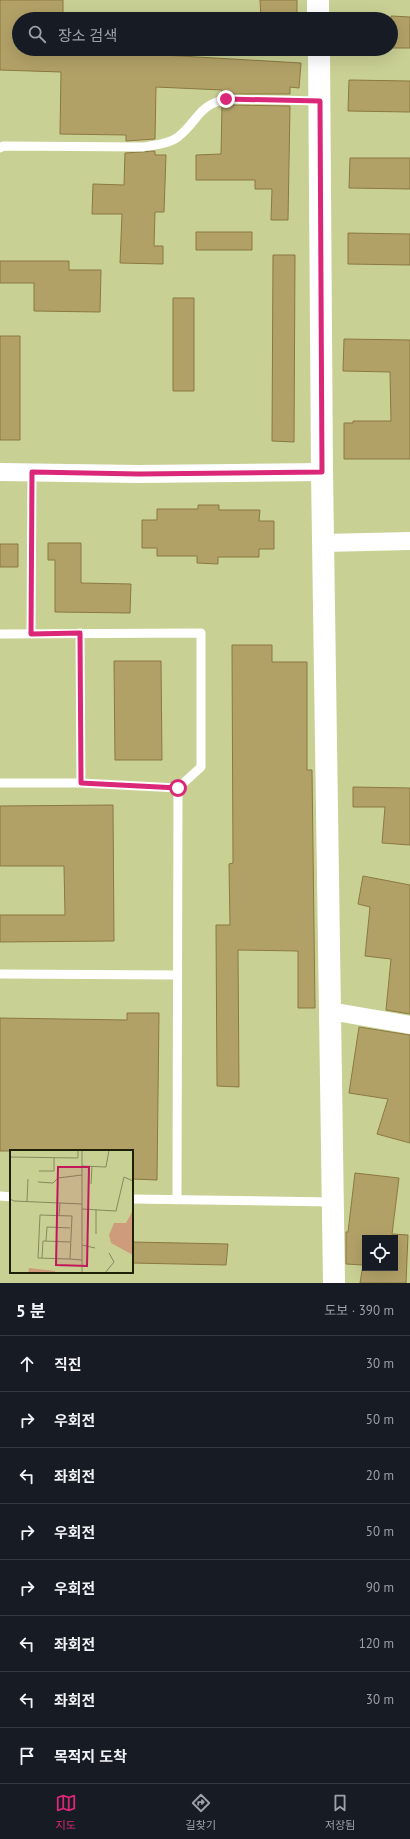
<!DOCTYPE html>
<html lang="ko">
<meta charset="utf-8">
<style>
:root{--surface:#171b24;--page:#20242c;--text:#f1f3f6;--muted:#9ea1a6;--line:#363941;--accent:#db2777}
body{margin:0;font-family:"PT Sans","Noto Sans KR",sans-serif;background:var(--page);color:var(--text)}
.controls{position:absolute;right:12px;bottom:12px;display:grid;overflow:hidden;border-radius:0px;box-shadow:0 4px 16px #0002}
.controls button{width:36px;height:36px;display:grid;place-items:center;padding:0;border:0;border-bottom:1px solid var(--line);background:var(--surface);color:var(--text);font:20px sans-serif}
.stop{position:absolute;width:12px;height:12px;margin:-9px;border:3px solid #db2777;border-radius:50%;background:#fff}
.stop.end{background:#db2777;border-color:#fff;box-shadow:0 1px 4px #0008}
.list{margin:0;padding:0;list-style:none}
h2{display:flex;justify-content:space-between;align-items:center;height:52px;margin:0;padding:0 16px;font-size:17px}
h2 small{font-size:13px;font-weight:400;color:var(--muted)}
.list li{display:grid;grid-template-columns:26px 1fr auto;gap:12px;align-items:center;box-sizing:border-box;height:56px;padding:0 16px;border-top:1px solid var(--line)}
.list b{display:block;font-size:15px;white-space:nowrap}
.list em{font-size:13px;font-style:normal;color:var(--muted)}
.icon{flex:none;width:22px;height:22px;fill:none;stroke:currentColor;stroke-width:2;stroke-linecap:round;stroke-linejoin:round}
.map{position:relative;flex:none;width:410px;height:1283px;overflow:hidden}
.search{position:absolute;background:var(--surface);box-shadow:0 4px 16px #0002;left:12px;right:12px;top:12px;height:44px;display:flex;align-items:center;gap:10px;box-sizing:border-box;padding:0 14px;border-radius:22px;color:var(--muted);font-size:15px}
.sheet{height:500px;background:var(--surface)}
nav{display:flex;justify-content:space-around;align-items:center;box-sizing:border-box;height:56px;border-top:1px solid var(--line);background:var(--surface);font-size:11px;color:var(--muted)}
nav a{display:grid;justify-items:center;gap:2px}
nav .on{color:var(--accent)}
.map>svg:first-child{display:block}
.building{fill:#b2a167;stroke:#8a7940;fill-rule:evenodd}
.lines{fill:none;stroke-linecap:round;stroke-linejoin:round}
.lane{stroke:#fff;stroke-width:9}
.street{stroke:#fff;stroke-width:18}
.secondary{stroke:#fff;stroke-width:22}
.route{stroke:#db2777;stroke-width:5}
.inset-road{fill:none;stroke:#858a5c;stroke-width:1}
.view{fill:#c2185b;fill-opacity:0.15;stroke:#c2185b;stroke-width:2}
.inset-edge{fill:none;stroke:#1e2008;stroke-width:2}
</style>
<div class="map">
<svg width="410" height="1283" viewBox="0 0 410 1283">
<rect width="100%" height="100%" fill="#c9d094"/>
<path class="building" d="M 0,0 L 63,0 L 63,19 L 19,19 L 19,49 L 163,52 L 163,55 L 301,63 L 299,88 L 290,87 L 290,94 L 222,94 L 222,90 L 156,87 L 155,139 L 126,141 L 126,135 L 60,134 L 61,72 L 0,70 Z
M 260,0 L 297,0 L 297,19 L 261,19 Z
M 391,16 L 410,17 L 410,48 L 391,48 Z
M 349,80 L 410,81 L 410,112 L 348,111 Z
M 227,105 L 290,106 L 288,220 L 271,220 L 272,189 L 255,189 L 255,180 L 196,180 L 196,155 L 221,154 L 222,107 Z
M 155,151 L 155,155 L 166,155 L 164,212 L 155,212 L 154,246 L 163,246 L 163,264 L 120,263 L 122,214 L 92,214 L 93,184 L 124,185 L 125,153 Z
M 350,158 L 410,158 L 410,189 L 349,188 Z
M 196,232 L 252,232 L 252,250 L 196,250 Z
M 348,233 L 410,234 L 410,265 L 348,264 Z
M 273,255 L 295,255 L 294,442 L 272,441 Z
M 0,261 L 69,261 L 69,270 L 101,270 L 100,312 L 34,311 L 34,283 L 0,283 Z
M 173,298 L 194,298 L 194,391 L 173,391 Z
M 0,336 L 20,336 L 20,440 L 0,440 Z
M 344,339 L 410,340 L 410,459 L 344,459 L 344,423 L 353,423 L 353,421 L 391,421 L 390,372 L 343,371 Z
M 198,505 L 219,505 L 219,510 L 260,510 L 259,521 L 274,521 L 274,549 L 259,549 L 259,557 L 218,557 L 218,564 L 197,563 L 197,556 L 157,556 L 157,548 L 142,548 L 142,520 L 157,520 L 157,509 L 198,509 Z
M 48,543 L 81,543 L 81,583 L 131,584 L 130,613 L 55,612 L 55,560 L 48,560 Z
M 0,544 L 18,544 L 18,567 L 0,567 Z
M 232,645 L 272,645 L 272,662 L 307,662 L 307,770 L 312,770 L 315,1008 L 298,1008 L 298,951 L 238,950 L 239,1087 L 217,1086 L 216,925 L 230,925 L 229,864 L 233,863 Z
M 114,661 L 161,661 L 162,760 L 115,760 Z
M 353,787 L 410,788 L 410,845 L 382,843 L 385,807 L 353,807 Z
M 113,805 L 114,941 L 0,942 L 0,915 L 65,915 L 64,866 L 0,866 L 0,806 Z
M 363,876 L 410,885 L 410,1014 L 386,1010 L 391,959 L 365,956 L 370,907 L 358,904 Z
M 127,1013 L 159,1013 L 157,1180 L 132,1179 L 132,1151 L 0,1151 L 0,1018 L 127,1020 Z
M 359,1027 L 410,1035 L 410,1143 L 377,1134 L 388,1099 L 349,1093 Z
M 355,1173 L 399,1178 L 392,1234 L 408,1235 L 406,1283 L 360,1283 L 363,1265 L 346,1264 L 346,1232 L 348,1232 ZM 365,1238 L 395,1238 L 395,1268 L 365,1268 Z
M 132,1242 L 228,1244 L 226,1265 L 132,1263 Z"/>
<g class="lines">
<path class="lane" d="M 0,148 L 3,146 L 143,147 C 154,145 169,144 178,137 C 199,120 197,106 226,99 L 319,101
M 80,633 L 81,783
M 0,634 L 201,633 L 201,767 L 178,788 L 177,1200
M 31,634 L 32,472
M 0,783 L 81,783 L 178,788
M 0,974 L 177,975
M 0,1196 L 11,1197
M 132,1199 L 333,1202"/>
<path class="street" d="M 0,472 L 139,474 L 322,472
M 324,543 L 410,541
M 330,1011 L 410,1025"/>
<path class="secondary" d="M 318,0 L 318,19
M 319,49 L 322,472 L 334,1283"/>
</g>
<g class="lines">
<path class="route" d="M 178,788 L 81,783 L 80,633 L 31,634 L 32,472 L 139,474 L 322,472 L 320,101 L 226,99"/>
</g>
<g transform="translate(10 1150)">
<rect width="123" height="123" fill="#c9d094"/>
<path d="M 123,60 L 123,105 L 101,93 L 99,85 L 104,73 L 116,73 ZM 19,118 L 45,121 L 45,123 L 18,123 Z" fill="#ce9b7b"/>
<path class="inset-road" d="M 0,7 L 68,8 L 68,0M 72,16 L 96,17 L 99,0M 29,21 L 44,21 L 44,8M 28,32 L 43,33 L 48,28 L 72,25M 81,34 L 82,16M 0,49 L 4,51 L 72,54M 17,51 L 18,29M 72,59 L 106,61 L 114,27 L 123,31M 49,66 L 50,53M 86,84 L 86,59M 36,91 L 37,77 L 60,78M 72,95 L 85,98M 32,108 L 33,91 L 60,92M 60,109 L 62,66 L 30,65 L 28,108 L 60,109 L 72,110M 72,123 L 72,0M 95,123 L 104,112 L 99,103"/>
<path class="view" d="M 48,17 L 79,17 L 77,116 L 46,115 Z"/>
<rect width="123" height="123" class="inset-edge"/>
</g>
</svg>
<div class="controls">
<button><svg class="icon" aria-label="locate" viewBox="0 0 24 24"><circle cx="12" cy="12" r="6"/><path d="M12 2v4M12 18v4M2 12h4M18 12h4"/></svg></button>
</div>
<div class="stop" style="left:178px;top:788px"></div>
<div class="stop end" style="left:226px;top:99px"></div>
<div class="search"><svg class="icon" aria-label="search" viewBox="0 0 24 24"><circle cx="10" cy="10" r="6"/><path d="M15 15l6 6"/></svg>장소 검색</div>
</div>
<section class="sheet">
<h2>5 분<small>도보 · 390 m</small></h2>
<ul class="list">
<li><svg class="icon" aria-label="ahead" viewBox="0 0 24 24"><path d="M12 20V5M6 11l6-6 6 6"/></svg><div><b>직진</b></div><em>30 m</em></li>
<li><svg class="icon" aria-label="right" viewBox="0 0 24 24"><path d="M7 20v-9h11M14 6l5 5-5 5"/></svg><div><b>우회전</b></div><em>50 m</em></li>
<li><svg class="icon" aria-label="left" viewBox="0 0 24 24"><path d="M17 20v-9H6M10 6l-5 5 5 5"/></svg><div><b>좌회전</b></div><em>20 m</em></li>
<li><svg class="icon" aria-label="right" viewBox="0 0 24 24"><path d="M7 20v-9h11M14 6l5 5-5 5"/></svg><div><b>우회전</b></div><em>50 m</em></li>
<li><svg class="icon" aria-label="right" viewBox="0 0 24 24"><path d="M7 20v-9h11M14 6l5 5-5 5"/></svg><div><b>우회전</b></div><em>90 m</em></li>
<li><svg class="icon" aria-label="left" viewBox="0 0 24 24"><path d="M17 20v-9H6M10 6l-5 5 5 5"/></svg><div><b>좌회전</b></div><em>120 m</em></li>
<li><svg class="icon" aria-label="left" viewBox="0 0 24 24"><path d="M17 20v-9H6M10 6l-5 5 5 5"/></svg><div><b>좌회전</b></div><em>30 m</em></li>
<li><svg class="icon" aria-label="arrive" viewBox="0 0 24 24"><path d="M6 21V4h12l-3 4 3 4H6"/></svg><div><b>목적지 도착</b></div></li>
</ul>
</section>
<nav>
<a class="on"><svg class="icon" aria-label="map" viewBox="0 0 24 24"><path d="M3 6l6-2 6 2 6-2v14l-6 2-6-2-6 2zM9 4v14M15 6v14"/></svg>지도</a>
<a><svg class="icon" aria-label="directions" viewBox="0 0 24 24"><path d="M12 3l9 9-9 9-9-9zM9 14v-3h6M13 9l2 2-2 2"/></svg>길찾기</a>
<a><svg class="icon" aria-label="saved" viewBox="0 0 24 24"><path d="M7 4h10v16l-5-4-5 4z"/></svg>저장됨</a>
</nav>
